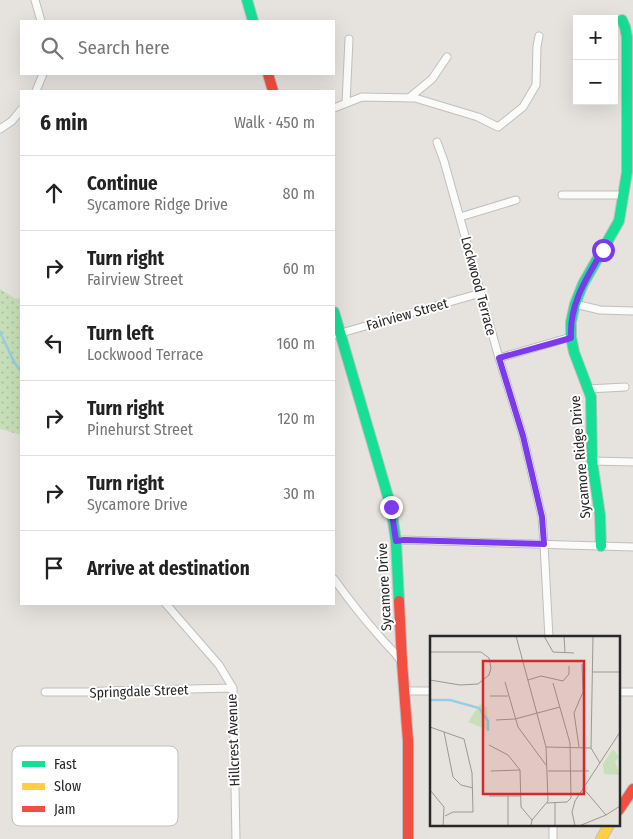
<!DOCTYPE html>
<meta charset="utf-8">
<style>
:root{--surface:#fff;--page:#f2f2f2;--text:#222;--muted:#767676;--line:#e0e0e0}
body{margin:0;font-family:"Fira Sans Condensed",sans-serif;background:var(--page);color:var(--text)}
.controls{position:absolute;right:15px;top:15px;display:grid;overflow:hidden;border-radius:0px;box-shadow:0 5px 20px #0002}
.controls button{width:45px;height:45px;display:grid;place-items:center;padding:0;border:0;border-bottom:1px solid var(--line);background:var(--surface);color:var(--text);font:25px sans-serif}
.stop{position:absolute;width:15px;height:15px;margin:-11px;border:4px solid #7c3aed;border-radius:50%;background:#fff}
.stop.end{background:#7c3aed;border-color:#fff;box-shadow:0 1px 5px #0008}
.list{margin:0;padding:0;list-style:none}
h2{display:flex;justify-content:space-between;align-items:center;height:65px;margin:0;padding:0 20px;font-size:21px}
h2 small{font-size:16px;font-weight:400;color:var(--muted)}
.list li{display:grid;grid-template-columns:32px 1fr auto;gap:15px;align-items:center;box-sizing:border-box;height:75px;padding:0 20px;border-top:1px solid var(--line)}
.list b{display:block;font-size:19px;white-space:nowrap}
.list p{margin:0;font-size:16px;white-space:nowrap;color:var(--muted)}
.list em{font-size:16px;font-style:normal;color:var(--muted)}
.icon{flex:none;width:28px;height:28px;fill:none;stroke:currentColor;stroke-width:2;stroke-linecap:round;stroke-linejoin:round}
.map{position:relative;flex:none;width:633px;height:839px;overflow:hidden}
.search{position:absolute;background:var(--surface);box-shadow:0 5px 20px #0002;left:20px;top:20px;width:315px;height:55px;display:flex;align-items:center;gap:12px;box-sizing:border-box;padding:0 18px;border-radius:0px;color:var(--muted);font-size:19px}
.panel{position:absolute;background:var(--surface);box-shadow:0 5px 20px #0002;left:20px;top:90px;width:315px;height:515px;border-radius:0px}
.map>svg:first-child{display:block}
.park{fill:url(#park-dots)}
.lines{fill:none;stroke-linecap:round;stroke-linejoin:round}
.stream{stroke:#97cee3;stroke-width:2.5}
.street-casing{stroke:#c0bfbf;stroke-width:9}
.fast-casing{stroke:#c0bfbf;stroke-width:12}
.slow-casing{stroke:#c0bfbf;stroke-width:12}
.jam-casing{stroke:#c0bfbf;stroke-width:12}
.street{stroke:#fbfbfa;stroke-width:7}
.fast{stroke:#16e098;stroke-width:10}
.slow{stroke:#ffcf43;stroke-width:10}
.jam{stroke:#f24e42;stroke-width:10}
.route{stroke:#7c3aed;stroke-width:6}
.labels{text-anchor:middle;stroke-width:4;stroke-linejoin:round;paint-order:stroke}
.street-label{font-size:14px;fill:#282828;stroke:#fff}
.inset-river{fill:none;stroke:#97cee3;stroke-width:2.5}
.inset-road{fill:none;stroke:#9a9895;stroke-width:1}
.view{fill:#d62828;fill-opacity:0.15;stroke:#d62828;stroke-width:2.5}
.inset-edge{fill:none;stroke:#282828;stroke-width:2.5}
.key{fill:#fff;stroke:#bebebe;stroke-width:1}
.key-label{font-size:14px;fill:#282828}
</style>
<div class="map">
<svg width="633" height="839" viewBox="0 0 633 839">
<defs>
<pattern id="park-dots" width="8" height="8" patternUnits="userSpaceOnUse" patternTransform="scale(1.25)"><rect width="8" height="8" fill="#c8e0b9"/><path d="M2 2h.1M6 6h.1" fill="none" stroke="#acc09f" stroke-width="1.8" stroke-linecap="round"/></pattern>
</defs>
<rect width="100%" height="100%" fill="#e6e3de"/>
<path class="park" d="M 0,289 L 16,299 L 21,298 L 21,435 L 0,429 Z"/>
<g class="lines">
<path class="stream" d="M 0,332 L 14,362 L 21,371"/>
<g class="street-casing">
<path id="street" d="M 35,0 L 41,21
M 36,91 L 43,74
M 409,98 L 432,79 L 447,57
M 346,103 L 349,39
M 334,108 L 362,97 L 415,98 L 478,117 L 498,127 L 523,107 L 536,85 L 537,46 L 539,36
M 0,129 L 12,121 L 21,110
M 437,142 L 444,161 L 499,358 L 523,436 L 542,517 L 544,544 L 549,638
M 562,195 L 624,195
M 460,217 L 516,200
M 575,304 L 600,310 L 633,311
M 334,335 L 481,293
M 499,358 L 571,337
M 588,389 L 625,387
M 592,461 L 633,462
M 396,541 L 404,540 L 633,547
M 334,579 C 349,600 364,619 381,638 C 387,646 397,653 401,662
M 166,604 L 219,665 L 233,688 L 236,839
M 404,691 L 432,691
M 45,692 L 89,692 L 105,691 L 233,688
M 619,692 L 633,692
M 553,825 L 553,839"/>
</g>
<g class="fast-casing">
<path id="fast" d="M 247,0 L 253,21
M 334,312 L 391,507 L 396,541 L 399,601
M 601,546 L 600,515 L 592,461 L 591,397 L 574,352 L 571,337 L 571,322 L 575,304 L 583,284 L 619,221 L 627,172 L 627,37 L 625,27 L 622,20"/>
</g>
<g class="slow-casing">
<path id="slow" d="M 601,839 L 609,825"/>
</g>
<g class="jam-casing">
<path id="jam" d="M 268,74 L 273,91
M 399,601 L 402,662 L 408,741 L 408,839
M 619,810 L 633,789"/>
</g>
<use href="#street" class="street"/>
<use href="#fast" class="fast"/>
<use href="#slow" class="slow"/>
<use href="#jam" class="jam"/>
</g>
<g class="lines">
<path class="route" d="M 391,507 L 396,541 L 404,540 L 544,544 L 542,517 L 523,436 L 499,358 L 571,338 C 569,304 587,277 603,250"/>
</g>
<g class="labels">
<g class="street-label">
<text transform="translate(479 286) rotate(75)" y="5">Lockwood Terrace</text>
<text transform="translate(407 314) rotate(-16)" y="5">Fairview Street</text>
<text transform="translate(580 457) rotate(-95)" y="5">Sycamore Ridge Drive</text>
<text transform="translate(384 587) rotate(-93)" y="5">Sycamore Drive</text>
<text transform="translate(139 691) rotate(-2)" y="5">Springdale Street</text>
<text transform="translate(233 740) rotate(-92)" y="5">Hillcrest Avenue</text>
</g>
</g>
<g transform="translate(430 636)">
<rect width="190" height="190" fill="#e6e3de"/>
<path d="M 183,113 L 189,121 L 185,126 L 190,139 L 174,138 L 173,128 Z" fill="#c8e0b9"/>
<path d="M 50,68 L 57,72 L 58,94 L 38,86 Z" fill="#c8e0b9"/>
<path class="inset-river" d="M 0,64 L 20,64 L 49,72 L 58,85 L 58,95"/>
<path class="inset-road" d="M 86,0 L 116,111 L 118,165 L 102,184 L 101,190M 114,0 L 123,16 L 144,17M 134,0 L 135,17M 163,0 L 161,112 L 170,127M 0,16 L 51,16 L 59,22 L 61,32 L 59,39 L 48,48 L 30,49 L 0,44M 162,36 L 190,36M 98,44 L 111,40 L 133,45 L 139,38 L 139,30M 75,46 L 88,91 L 116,129M 60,60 L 78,60M 66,84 L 85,83 L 130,71M 0,91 L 34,103 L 42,137 L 43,176 L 23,176 L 15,180M 14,96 L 23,141 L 31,149 L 43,152M 59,109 L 78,119 L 90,134 L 91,171 L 102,184M 116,111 L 161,112M 149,111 L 144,77 L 153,56 L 152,28M 61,135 L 90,134M 118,135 L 159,135M 153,152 L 176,179M 0,154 L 14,171 L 13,190M 59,160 L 91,160M 78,160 L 78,190M 117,167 L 137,166 L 141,162 L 140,107 L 123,47M 125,190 L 125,166M 145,190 L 142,176 L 145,165 L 190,96M 149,190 L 176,179 L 190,170"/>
<path class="view" d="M 53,25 L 154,25 L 154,158 L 53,158 Z"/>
<rect width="190" height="190" class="inset-edge"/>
</g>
<rect x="12" y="746" width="166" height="80" rx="8" class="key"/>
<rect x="22" y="761" width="23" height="6" fill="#16e098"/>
<rect x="22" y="783" width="23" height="7" fill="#ffcf43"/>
<rect x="22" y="806" width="23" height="6" fill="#f24e42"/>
<g class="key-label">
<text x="54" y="769">Fast</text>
<text x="54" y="791">Slow</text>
<text x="54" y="814">Jam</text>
</g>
</svg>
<div class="controls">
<button>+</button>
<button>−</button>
</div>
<div class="stop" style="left:603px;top:250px"></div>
<div class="stop end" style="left:391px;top:507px"></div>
<div class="search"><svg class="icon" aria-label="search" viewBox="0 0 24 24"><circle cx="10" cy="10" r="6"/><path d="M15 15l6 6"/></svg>Search here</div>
<section class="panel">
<h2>6 min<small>Walk · 450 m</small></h2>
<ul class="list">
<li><svg class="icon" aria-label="ahead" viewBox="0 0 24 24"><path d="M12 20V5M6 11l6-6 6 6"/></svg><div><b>Continue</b><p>Sycamore Ridge Drive</p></div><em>80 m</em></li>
<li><svg class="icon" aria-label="right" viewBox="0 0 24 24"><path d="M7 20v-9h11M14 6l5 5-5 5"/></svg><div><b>Turn right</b><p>Fairview Street</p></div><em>60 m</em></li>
<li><svg class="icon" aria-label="left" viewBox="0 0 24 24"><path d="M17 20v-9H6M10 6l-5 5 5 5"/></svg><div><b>Turn left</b><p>Lockwood Terrace</p></div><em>160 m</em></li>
<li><svg class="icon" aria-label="right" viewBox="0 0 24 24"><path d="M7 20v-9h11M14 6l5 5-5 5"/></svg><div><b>Turn right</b><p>Pinehurst Street</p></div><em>120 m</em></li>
<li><svg class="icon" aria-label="right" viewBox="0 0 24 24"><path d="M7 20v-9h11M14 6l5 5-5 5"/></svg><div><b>Turn right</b><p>Sycamore Drive</p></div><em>30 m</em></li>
<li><svg class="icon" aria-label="arrive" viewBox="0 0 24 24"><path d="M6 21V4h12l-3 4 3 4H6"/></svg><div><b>Arrive at destination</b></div></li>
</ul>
</section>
</div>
